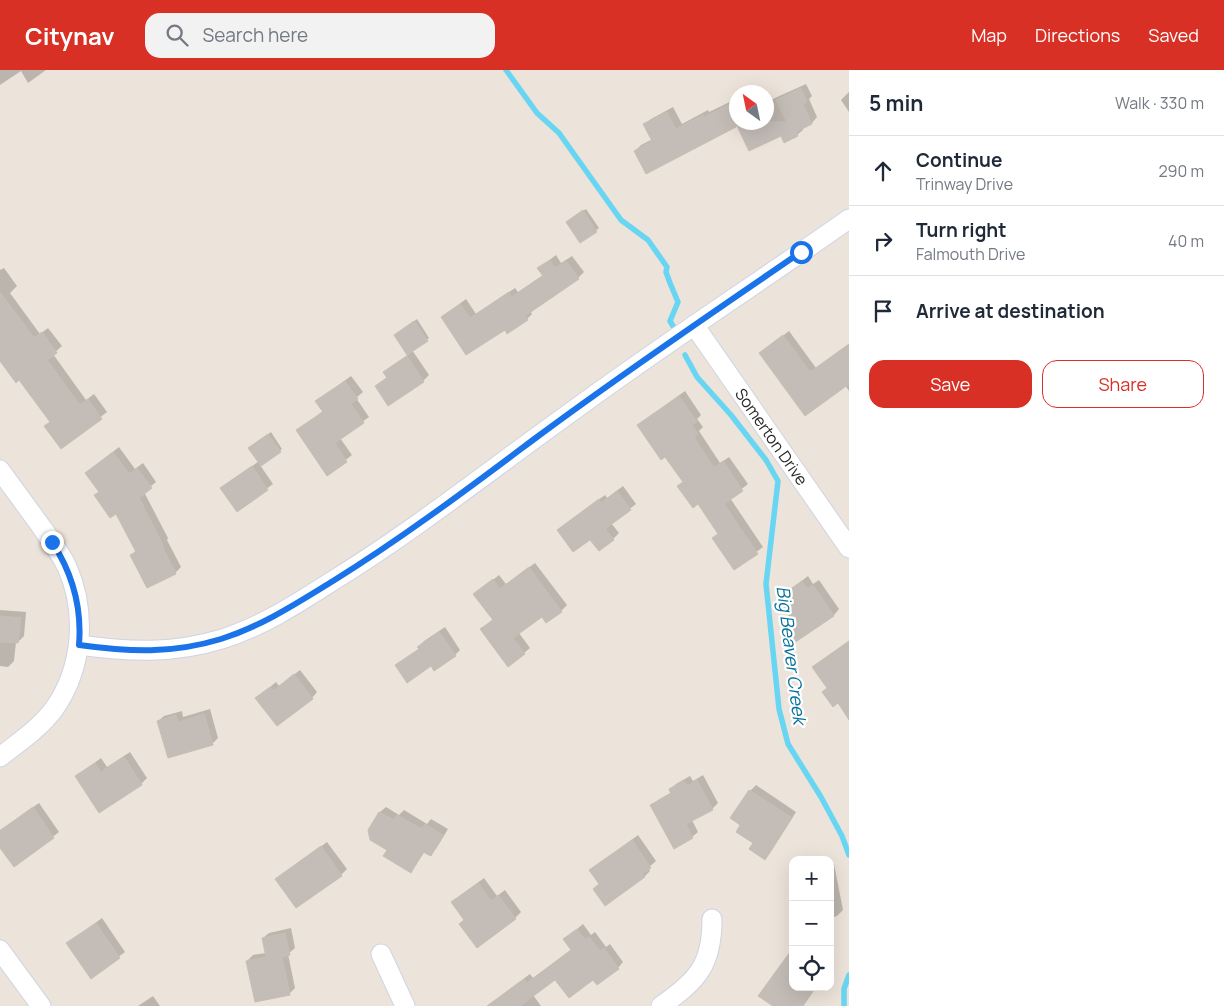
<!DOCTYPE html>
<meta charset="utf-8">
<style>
:root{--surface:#fff;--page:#f2f2f3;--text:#1f2937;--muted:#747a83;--line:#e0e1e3;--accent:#d93025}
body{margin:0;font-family:Manrope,sans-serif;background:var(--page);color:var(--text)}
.controls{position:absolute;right:15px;bottom:15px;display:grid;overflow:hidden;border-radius:10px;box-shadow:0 5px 20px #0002}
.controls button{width:45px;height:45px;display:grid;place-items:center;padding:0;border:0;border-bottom:1px solid var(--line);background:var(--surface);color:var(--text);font:25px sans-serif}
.compass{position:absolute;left:729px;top:15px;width:45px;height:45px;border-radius:50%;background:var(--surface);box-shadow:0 5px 20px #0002;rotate:327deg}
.stop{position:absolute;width:15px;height:15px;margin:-11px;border:4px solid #1a73e8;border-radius:50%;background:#fff}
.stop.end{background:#1a73e8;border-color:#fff;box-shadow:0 1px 5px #0008}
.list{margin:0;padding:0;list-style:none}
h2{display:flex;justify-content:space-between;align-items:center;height:65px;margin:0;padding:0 20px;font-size:21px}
h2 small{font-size:16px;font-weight:400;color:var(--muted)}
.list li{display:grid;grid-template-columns:32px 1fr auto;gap:15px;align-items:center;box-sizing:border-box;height:70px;padding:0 20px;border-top:1px solid var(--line)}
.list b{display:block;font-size:19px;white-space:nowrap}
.list p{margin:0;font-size:16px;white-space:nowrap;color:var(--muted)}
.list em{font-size:16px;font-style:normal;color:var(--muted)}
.actions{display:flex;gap:10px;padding:15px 20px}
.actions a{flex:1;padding:11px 0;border:1px solid var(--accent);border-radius:15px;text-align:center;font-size:18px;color:var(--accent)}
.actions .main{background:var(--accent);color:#fff}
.icon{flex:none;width:28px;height:28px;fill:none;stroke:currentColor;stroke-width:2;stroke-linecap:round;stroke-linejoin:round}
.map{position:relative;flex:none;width:849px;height:936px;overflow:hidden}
header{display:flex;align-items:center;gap:30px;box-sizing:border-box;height:70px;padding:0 25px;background:var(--accent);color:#fff}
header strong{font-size:24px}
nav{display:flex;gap:28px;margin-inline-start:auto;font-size:18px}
.search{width:350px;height:45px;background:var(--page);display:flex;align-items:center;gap:12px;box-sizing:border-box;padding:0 18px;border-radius:15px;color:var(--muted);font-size:19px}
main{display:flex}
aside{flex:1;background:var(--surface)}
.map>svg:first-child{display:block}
.shadow{fill:#0003}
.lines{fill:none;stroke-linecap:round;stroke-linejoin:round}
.stream{stroke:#68d6f3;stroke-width:5.5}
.building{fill:#c4bdb7;stroke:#c7bfb4}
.minor-casing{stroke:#cfd4e3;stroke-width:21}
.minor{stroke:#fff;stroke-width:19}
.route{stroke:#1a73e8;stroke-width:6}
.labels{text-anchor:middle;stroke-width:4.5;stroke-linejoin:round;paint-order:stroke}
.street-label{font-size:16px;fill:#292929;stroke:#fff}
.water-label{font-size:18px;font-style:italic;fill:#08739e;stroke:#fff}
</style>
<header>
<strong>Citynav</strong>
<div class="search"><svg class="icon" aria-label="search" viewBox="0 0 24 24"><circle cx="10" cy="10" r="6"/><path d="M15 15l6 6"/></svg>Search here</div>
<nav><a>Map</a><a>Directions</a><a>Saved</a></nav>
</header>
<main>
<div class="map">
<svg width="849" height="936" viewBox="0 0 849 936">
<rect width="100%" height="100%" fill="#ece3da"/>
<path class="shadow" d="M 0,0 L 46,0 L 28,13 L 21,1 L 0,15 Z
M 806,14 L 812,26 L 809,29 L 817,47 L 812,53 L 802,57 L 803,60 L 797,65 L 781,64 L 738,54 L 647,102 L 635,81 L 641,75 L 653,69 L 645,54 L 651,49 L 673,37 L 682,54 L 708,40 L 709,42 L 736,29 L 736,52 L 766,52 L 766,32 Z
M 849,22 L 849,42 L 841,30 Z
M 586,139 L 599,158 L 580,172 L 570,150 Z
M 556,185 L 561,193 L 572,186 L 584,202 L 578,208 L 530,240 L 532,244 L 527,249 L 505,258 L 442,247 L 466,229 L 476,244 L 515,218 L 518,222 L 543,205 L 539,198 Z
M 4,198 L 17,216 L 10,223 L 40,264 L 48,258 L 62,276 L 53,284 L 86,330 L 94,324 L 107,342 L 62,377 L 46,356 L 51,351 L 0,279 L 0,200 Z
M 417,249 L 429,268 L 412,280 L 429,305 L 423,311 L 376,316 L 387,307 L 384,303 L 390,297 L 409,284 L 396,265 Z
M 789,261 L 816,298 L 849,274 L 849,321 L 845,315 L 806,344 L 761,283 Z
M 351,306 L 363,322 L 356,328 L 369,347 L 340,368 L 352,385 L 328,404 L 297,360 L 323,341 L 317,331 Z
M 685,321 L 701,345 L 697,349 L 703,357 L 699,361 L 720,393 L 729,387 L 748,414 L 730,428 L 763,477 L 735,498 L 719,463 L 666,385 L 638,355 Z
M 271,362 L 282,379 L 260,395 L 273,414 L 237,440 L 222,418 L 259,391 L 253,375 Z
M 119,377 L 135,399 L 143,393 L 156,412 L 144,422 L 168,468 L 167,470 L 181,497 L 175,503 L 132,485 L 136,480 L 117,442 L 95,426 L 100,421 L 86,403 Z
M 623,416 L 636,434 L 611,453 L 619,463 L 613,469 L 564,455 L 605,425 L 607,428 Z
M 535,493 L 567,535 L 561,541 L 542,545 L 519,563 L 530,578 L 524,583 L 482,559 L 493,549 L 475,524 L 499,505 L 506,514 Z
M 808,506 L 813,514 L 819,510 L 839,539 L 834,545 L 795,571 L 781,552 L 790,544 L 779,528 Z
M 0,540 L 26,542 L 24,566 L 18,572 L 16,572 L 14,591 L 8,597 L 0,596 Z
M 445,557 L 460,580 L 455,585 L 396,596 L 420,578 L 419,577 L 424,571 Z
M 849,571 L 849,638 L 828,618 L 814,597 Z
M 300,600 L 317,622 L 312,628 L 263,623 L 276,612 L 279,616 Z
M 210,639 L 218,668 L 212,674 L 158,651 L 164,646 L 182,641 L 183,647 Z
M 130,682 L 147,708 L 141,714 L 99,741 L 77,706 L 101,688 L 107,697 Z
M 703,705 L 718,733 L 712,739 L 692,750 L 698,762 L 692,767 L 652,736 L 658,730 L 672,722 L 670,719 L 676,714 L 690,706 L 693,711 Z
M 756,715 L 796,742 L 770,783 L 764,788 L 742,754 L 732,748 L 750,721 Z
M 39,733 L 59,762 L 14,796 L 0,776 L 0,760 Z
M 386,737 L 399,745 L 404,740 L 427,754 L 431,749 L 448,759 L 436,779 L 430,784 L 425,781 L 416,795 L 411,801 L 369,761 L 380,742 Z
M 638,765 L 656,791 L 648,798 L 650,801 L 645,806 L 605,835 L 600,813 L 591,800 Z
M 327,772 L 347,799 L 341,805 L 277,809 Z
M 830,794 L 834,794 L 843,840 L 837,846 L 830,848 Z
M 484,808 L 497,826 L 505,820 L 521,842 L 515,848 L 452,832 Z
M 793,834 L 793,855 L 789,838 Z
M 102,848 L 125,882 L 91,907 L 68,873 Z
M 583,854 L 591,865 L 595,862 L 606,877 L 610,874 L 623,892 L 618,898 L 594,909 L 556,908 L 533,925 L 541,936 L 487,936 L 530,904 L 533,908 L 572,879 L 571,864 Z
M 291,858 L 295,878 L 288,884 L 295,918 L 289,924 L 247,891 L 253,885 L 266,883 L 263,868 L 269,863 Z
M 153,926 L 160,936 L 138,936 Z"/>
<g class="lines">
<path class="stream" d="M 506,0 L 537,43 L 559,63 L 621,150 L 648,170 L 667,197 L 666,202 L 670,213 L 678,232 L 670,251 L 673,256
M 685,285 L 697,307 L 731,345 L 766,390 L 778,411 L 766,514 L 779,639 L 788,674 L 821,727 L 842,766 L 849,785
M 844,936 L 844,919 L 849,905"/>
</g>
<path class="building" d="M 801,18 L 807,32 L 803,34 L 812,54 L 796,62 L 798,66 L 784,73 L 781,66 L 749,81 L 736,54 L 736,57 L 646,104 L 634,81 L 652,71 L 643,54 L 667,42 L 676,59 L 703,45 L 704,47 L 736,31 L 736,52 L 787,52 L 776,30 Z
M 583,140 L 597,162 L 580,173 L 566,152 Z
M 550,190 L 555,198 L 566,191 L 579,209 L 525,246 L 528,250 L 507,264 L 505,260 L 466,285 L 441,247 L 460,234 L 470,248 L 509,222 L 512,227 L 543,206 L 537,198 Z
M 0,222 L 34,268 L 42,262 L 57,283 L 47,290 L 80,335 L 88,329 L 102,349 L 61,379 L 44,356 L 50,352 L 19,310 L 16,313 L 0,291 Z
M 414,251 L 428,271 L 407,285 L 394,265 Z
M 783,265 L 810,302 L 849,274 L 849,314 L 805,346 L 759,283 Z
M 407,286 L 424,312 L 388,336 L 375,316 L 387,308 L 383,302 Z
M 345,311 L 358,329 L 351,334 L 364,353 L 335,373 L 347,392 L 327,406 L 296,360 L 323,342 L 315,331 Z
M 679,326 L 697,352 L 692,355 L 698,364 L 694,367 L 714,398 L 723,391 L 743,421 L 724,434 L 758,484 L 734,500 L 712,468 L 718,464 L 698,434 L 693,438 L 677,416 L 683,412 L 665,387 L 661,390 L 637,355 Z
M 268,364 L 281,382 L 261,396 L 248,378 Z
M 113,382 L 129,404 L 137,398 L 152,418 L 139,428 L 163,475 L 162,476 L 176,504 L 147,518 L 130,485 L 136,482 L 116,444 L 110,448 L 94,425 L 99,422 L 85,403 Z
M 252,396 L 268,420 L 237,442 L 220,418 Z
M 617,421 L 631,440 L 605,459 L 614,470 L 599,481 L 590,470 L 573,482 L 557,460 L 599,429 L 601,433 Z
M 529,497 L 562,542 L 546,553 L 542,547 L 513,568 L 525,584 L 508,597 L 480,559 L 493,550 L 473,524 L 493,509 L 500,519 Z
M 802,511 L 807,519 L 813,515 L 834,546 L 794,573 L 780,551 L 790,545 L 778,528 Z
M 0,546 L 21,548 L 18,573 L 0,572 Z
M 439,562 L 456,586 L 434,601 L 431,596 L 407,613 L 395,595 L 419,579 L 417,577 Z
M 849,571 L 849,650 L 838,633 L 833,637 L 822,622 L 827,618 L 812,597 Z
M 294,604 L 313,629 L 277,656 L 255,628 L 270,617 L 273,621 Z
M 204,644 L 213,675 L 168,688 L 157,651 L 176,645 L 178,652 Z
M 124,687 L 142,715 L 99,743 L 75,706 L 95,693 L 101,702 Z
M 697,710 L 713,740 L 686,754 L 693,768 L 674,779 L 650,735 L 671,724 L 669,719 L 684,711 L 687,716 Z
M 749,720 L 792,748 L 765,790 L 749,779 L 753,773 L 736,762 L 740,755 L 730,748 Z
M 33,737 L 54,768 L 14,797 L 0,778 L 0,761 Z
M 379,742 L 394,750 L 397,745 L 422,759 L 425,754 L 443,765 L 431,786 L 423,782 L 411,803 L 383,786 L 387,780 L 370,770 L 368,760 Z
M 632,770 L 651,798 L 642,804 L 645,807 L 605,836 L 593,819 L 599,814 L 589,800 Z
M 321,776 L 342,806 L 296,838 L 275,809 Z
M 478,813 L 491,831 L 498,825 L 516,849 L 477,878 L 459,854 L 464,850 L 451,832 Z
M 96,853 L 120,888 L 91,909 L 66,873 Z
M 577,859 L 585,870 L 589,867 L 600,881 L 604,878 L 619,899 L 597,915 L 593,910 L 569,928 L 555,910 L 520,936 L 487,936 L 524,909 L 527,913 L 571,880 L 563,869 Z
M 285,863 L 290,885 L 282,887 L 290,925 L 255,932 L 246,891 L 266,887 L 262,868 Z
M 793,878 L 793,917 L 816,917 L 803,936 L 773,936 L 758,926 Z"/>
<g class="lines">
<g class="minor-casing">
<g id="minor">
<path id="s1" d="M 694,255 L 849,478"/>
<path d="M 0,400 C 13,418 27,437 40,455 C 50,469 60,482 67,497 C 87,542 83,598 54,639 C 40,658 19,672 0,687"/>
<path d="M 79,575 C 130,582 173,584 222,569 C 263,556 298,533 334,510 C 418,458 494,397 574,340 C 664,274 758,213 849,149"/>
<path d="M 0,880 L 41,936"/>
<path d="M 381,884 L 405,936"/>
<path d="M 661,936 C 698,910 712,895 712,849"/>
</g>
</g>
<use href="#minor" class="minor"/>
</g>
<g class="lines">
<path class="route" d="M 52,472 C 73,504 82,538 79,575 C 130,582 172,584 221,569 C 262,556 297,533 333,511 C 404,467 470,417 537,367 C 623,303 712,243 801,182"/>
</g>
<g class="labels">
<g class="street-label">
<text dy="6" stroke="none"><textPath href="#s1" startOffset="136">Somerton Drive</textPath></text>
</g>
<g class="water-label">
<text transform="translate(791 585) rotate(83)" y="6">Big Beaver Creek</text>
</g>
</g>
</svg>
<div class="controls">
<button>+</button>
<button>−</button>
<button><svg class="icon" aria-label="locate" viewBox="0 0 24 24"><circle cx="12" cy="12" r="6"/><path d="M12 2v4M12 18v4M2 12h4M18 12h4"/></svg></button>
</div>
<svg class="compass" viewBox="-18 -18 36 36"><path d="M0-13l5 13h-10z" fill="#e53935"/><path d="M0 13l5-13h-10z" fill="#747a83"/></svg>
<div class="stop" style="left:801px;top:182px"></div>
<div class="stop end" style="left:52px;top:472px"></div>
</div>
<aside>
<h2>5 min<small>Walk · 330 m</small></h2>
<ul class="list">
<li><svg class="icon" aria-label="ahead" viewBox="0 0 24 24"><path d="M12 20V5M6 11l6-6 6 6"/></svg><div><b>Continue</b><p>Trinway Drive</p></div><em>290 m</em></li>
<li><svg class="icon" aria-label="right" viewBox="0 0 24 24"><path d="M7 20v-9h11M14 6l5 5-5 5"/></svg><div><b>Turn right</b><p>Falmouth Drive</p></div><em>40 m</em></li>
<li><svg class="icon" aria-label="arrive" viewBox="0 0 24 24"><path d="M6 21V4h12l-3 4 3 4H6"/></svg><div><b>Arrive at destination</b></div></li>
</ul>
<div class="actions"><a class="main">Save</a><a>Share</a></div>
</aside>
</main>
